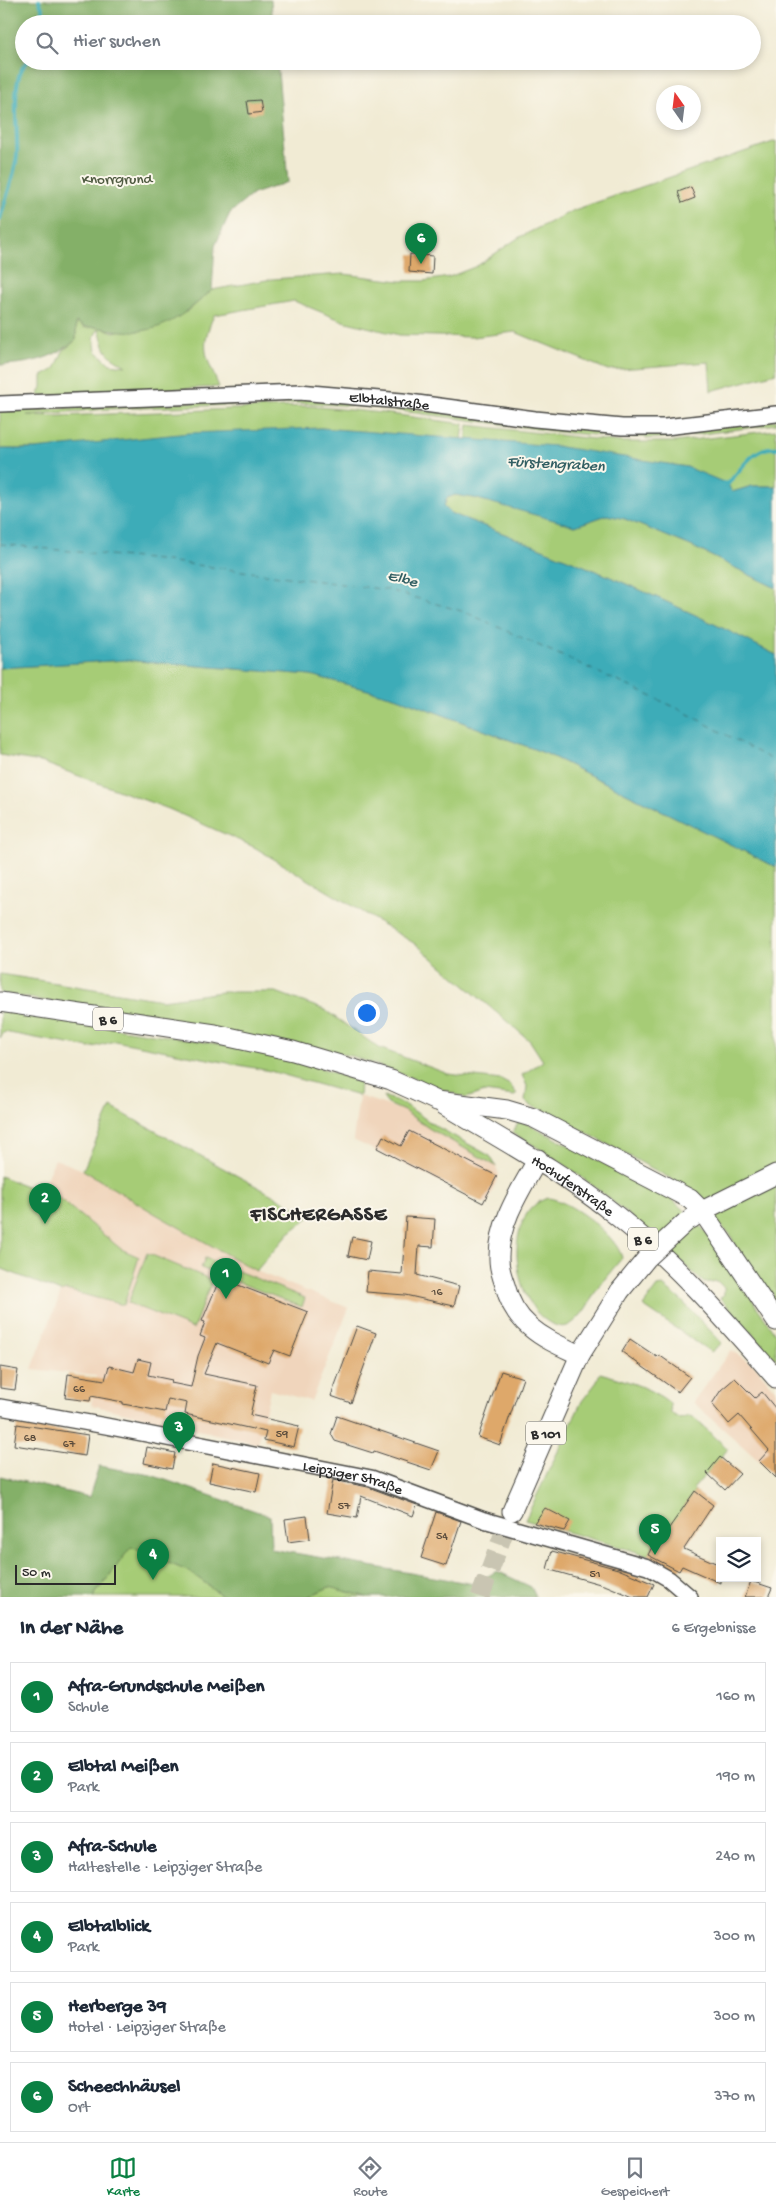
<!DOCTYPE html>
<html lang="de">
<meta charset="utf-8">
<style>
:root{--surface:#fff;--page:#f6f6f7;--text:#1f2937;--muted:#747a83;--line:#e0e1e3;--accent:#0b8043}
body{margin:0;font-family:"Gochi Hand",sans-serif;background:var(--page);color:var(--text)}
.controls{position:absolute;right:15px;bottom:15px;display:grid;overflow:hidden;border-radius:0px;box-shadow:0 2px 8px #0003}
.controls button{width:45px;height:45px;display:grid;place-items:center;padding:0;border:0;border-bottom:1px solid var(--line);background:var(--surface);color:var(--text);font:25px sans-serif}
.compass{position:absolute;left:656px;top:85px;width:45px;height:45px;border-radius:50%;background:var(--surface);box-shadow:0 2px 8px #0003;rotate:346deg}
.scale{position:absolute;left:15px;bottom:12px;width:101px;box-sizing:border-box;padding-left:5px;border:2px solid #2b2b2b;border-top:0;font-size:14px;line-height:18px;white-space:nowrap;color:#2b2b2b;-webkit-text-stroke:4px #fbf7ec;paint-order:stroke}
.you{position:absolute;left:366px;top:1012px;width:18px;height:18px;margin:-12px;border:4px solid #fff;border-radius:50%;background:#1a73e8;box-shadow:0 0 0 8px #1a73e833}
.badge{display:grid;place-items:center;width:32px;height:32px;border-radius:50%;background:var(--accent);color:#fff;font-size:16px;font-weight:700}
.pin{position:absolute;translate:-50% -41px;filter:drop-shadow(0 1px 2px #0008)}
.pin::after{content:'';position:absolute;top:26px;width:18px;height:15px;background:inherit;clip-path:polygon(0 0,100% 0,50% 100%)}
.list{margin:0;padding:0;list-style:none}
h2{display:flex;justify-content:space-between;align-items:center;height:65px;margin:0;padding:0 20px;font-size:21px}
h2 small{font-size:16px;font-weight:400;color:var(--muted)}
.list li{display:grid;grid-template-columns:32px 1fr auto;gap:15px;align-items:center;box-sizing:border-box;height:70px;margin:0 10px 10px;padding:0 10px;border:1px solid var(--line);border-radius:0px}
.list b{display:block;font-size:19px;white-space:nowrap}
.list p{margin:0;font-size:16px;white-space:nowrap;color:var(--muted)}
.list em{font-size:16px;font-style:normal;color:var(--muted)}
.icon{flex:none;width:28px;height:28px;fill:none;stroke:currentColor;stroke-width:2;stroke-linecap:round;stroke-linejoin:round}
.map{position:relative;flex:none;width:776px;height:1597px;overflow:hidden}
.search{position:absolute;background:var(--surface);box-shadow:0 2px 8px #0003;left:15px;right:15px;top:15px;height:55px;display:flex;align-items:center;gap:12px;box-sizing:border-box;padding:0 18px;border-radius:28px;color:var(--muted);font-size:19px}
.sheet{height:545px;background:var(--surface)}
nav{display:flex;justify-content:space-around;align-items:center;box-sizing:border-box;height:70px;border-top:1px solid var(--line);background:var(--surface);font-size:14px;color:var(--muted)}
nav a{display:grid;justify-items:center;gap:2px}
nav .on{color:var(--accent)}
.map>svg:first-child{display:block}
.built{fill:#f0d5bc}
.green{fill:#a6cc76;stroke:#687c50;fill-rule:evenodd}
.forest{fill:#84b067;stroke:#586e49}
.water{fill:#3cacb8;stroke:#346c72}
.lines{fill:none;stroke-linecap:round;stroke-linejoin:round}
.stream{stroke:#3cacb8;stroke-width:4}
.ferry{stroke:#325f63;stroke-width:1;stroke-dasharray:6 5;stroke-linecap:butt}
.building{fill:#dea86a}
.major-tunnel{stroke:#c9c5b2;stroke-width:19;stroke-dasharray:19 9;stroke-linecap:butt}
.minor-casing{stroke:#494844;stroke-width:18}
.major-casing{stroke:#494844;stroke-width:21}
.minor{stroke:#fff;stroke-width:15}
.major{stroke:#fff;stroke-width:19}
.major-bridge-casing{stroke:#494844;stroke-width:21;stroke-linecap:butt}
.major-bridge{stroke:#fff;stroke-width:19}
.labels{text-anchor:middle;stroke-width:4;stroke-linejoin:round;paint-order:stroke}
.number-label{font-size:12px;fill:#584a3b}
.shield{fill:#fbf7ec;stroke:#696865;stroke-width:1}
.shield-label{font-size:14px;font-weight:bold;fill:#2b2b2b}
.park-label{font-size:15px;fill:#505b42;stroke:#fbf7ec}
.street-label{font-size:15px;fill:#2b2b2b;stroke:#fbf7ec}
.water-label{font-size:16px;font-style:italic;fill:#325f63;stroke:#fbf7ec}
.district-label{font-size:20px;font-weight:bold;letter-spacing:1px;fill:#2b2b2b;stroke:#fbf7ec}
</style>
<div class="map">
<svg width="776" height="1597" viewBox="0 0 776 1597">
<rect width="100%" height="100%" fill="#fbf7ec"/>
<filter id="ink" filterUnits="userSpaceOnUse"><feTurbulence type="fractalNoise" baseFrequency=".02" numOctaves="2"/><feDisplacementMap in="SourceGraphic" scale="10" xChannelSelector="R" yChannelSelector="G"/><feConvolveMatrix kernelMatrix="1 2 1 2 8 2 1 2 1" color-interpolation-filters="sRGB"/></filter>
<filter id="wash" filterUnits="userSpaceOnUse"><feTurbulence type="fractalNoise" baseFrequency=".0096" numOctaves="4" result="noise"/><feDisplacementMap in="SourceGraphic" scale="20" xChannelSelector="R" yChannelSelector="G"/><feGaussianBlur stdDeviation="1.12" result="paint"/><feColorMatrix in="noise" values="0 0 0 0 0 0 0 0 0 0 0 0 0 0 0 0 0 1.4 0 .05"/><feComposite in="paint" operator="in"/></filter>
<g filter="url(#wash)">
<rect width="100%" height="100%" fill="#f1ebd4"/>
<path class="built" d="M 359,1096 L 404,1111 L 430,1129 L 496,1166 L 499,1175 L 487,1204 L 353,1140 Z
M 55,1159 L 83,1170 L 154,1213 L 256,1271 L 349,1308 L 311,1401 L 270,1390 L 258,1444 L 91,1405 L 96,1376 L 32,1369 L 61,1292 L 66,1290 L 124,1305 L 139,1257 L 121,1249 L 60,1199 L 40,1192 Z
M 731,1350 L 755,1366 L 776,1391 L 776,1476 L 693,1402 Z"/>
<path class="green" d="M 776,141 L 776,373 L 711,391 L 709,362 L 608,370 L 515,332 L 473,337 L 399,335 L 343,321 L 294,301 L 214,315 C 199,349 206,355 219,387 L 38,396 L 42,387 L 42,376 L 55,369 L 63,351 L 76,340 L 76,322 L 85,328 L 99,327 L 114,332 L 187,312 L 212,290 L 272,279 L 344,274 L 400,281 L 424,281 L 449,277 L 477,266 L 518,238 L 574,210 ZM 99,328 C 106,353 103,352 126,366 L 110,364 L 96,351 L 94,337 Z
M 296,397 L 646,433 L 646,435 L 776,420 L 776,424 L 695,435 L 646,439 L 645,437 L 621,437 L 569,433 L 362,406 L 296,403 L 110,409 L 27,415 L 59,416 L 308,406 L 383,413 L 464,424 L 462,441 L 321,428 L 35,449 L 0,449 L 0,411 Z
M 468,425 L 621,442 L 675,442 L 776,430 L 776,486 L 752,486 L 732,492 L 687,467 L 555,447 L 466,441 Z
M 455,495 L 474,498 L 514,508 L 575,526 L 607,515 L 625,519 L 691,546 L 776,588 L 776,655 C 671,600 561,555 450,513 L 444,506 L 447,498 Z
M 125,660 L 311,675 L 398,698 L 547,754 L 776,867 L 776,1306 L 736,1247 L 730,1234 L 702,1211 L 679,1183 L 546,1111 L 531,1106 L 525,1101 L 527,1086 L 522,1075 L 543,1061 L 530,1041 L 417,945 L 254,847 L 169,809 L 41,762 L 0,755 L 0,668 Z
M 0,974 L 162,1000 L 222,992 L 276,992 L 325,1010 L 379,1048 L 448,1074 L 501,1080 L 510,1085 L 517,1094 L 515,1096 L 484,1092 L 466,1098 L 355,1057 L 301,1045 L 0,993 Z
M 0,1010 L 281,1054 L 360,1082 L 359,1096 L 270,1071 L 115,1041 L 90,1048 L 4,1032 L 0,1038 Z
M 384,1096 L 407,1106 L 434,1125 L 490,1156 L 496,1166 L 430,1129 L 404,1111 L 388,1104 L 384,1099 Z
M 111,1107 L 311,1216 L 289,1233 L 256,1271 L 154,1213 L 83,1170 Z
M 520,1120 L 671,1198 L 707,1233 L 776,1335 L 776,1360 L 720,1298 L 724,1294 L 724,1288 L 717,1281 L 704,1283 C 645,1228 584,1171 512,1133 Z
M 0,1176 L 60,1199 L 121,1249 L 139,1257 L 124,1305 L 66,1290 L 61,1292 L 0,1268 Z
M 548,1198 C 569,1200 618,1236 622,1258 C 613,1269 604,1279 596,1291 C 589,1303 583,1316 571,1324 C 564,1329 556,1326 550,1323 C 511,1302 502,1211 548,1198 Z
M 147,1253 L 212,1280 L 193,1329 L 128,1303 Z
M 205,1258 L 305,1298 L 302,1307 L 201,1268 Z
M 663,1286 L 681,1300 L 722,1343 L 711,1352 L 643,1306 L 657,1287 Z
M 600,1373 C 624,1380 650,1387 670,1403 L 671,1413 L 680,1419 L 689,1416 L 693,1417 L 728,1449 L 693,1489 L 695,1491 L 662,1539 L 657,1536 L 648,1555 L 525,1520 L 582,1401 L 596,1383 Z
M 131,1547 L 190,1572 L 224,1597 L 93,1597 Z
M 329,1587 L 367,1597 L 307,1597 Z"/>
<path class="forest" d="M 0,0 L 271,0 L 273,24 L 24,24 L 24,61 L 277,61 L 288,182 L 253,194 L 230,213 L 215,246 L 212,290 C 175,323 153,339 101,328 C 89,325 89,331 76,322 L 76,340 C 53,359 29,364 0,365 Z
M 99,1466 L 151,1475 L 270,1516 L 271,1549 L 474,1584 L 497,1571 L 531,1587 L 536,1597 L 367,1597 L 329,1587 L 307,1597 L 224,1597 L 190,1572 L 131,1547 L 93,1597 L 0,1597 L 0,1476 L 89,1497 Z"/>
<path class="water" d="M 321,428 L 555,446 L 687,467 L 728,484 L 732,492 L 752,486 L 776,486 L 776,588 L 691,546 L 625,519 L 607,515 L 575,526 L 474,498 L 455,495 L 447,498 L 444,506 L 450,513 C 561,555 671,600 776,655 L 776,867 L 547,754 L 398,698 L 311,675 L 125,660 L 0,668 L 0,449 L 35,449 L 189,433 Z"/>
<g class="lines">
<path class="stream" d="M 39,0 L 48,24
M 0,219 C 5,199 15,176 17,155 C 19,134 8,73 29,61
M 723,483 L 728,484 C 741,469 755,445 776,448"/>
<path class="ferry" d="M 0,544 L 158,560 L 388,590 L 465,612 L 679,709 L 776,762"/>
</g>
<g id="blocks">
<path class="building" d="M 260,100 L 262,112 L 249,114 L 247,101 Z
M 691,187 L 695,198 L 682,203 L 678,192 Z
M 410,254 L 433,256 L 432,274 L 409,272 Z
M 409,1131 L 497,1176 L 483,1203 L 377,1148 L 383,1136 L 401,1146 Z
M 406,1217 L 435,1219 L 433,1247 L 419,1246 L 417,1275 L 459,1286 L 454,1306 L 405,1295 L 366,1292 L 368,1271 L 402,1274 Z
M 352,1237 L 371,1241 L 367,1260 L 348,1256 Z
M 220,1278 L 308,1312 L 290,1356 L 274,1350 L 268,1363 L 217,1343 L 204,1374 L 257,1385 L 250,1415 L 299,1426 L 294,1447 L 264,1440 L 266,1432 L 185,1414 L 187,1403 L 168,1399 L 165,1412 L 123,1404 L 123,1402 L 91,1396 L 90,1401 L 65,1398 L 68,1374 L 105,1380 L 109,1366 L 134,1372 L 138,1359 L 151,1362 L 148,1375 L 172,1380 L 171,1383 L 191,1387 L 198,1356 L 205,1338 L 200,1336 L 205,1322 L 202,1321 Z
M 357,1326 L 376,1333 L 351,1403 L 331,1396 Z
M 630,1339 L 657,1357 L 659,1355 L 690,1377 L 678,1392 L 622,1352 Z
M 0,1367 L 18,1370 L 15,1390 L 0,1388 Z
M 501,1371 L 523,1378 L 500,1445 L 478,1437 Z
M 735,1378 L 755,1398 L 762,1392 L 776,1409 L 776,1478 L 759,1461 L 769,1450 L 739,1415 L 729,1424 L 712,1404 L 721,1390 Z
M 337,1416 L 439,1451 L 431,1470 L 374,1451 L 373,1453 L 335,1441 L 331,1434 Z
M 17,1424 L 88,1435 L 85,1456 L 14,1445 Z
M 147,1447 L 175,1453 L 172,1469 L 144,1463 Z
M 720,1457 L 740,1474 L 725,1490 L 707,1473 Z
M 213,1463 L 260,1473 L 256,1492 L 209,1482 Z
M 333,1480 L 368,1487 L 417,1505 L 413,1516 L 361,1496 L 357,1518 L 327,1513 Z
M 695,1491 L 713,1505 L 684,1549 L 720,1565 L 720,1583 L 682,1566 L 679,1571 L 648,1555 L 658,1535 L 662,1538 Z
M 545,1508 L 570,1521 L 564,1531 L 534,1523 Z
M 436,1512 L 461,1521 L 446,1566 L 421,1558 Z
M 307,1516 L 310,1539 L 288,1542 L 285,1519 Z
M 552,1551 L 618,1569 L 654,1584 L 648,1597 L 633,1597 L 607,1586 L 547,1569 Z
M 751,1581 L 772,1588 L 768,1597 L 745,1597 Z"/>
</g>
</g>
<g filter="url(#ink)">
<use href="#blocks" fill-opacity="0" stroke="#494844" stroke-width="1"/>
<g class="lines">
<path class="major-tunnel" d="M 480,1597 L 512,1511"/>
<g class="minor-casing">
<g id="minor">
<path id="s1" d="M 0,404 L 299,392 L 402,401 L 535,419 L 622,427 L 665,427 L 776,414"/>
<path id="s2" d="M 0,1407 L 106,1426 L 371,1478 L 484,1520 L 648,1567 L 669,1579 L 690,1597"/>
</g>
</g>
<g class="major-casing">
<g id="major">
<path d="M 0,1002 L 215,1034 L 293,1051 L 391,1080 L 437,1101 L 507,1110 L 534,1118 L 690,1199 L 702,1211 L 776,1321"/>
<path id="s3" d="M 444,1105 C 504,1141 562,1172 617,1216 C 676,1263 726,1321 776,1378"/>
<path d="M 538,1159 C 521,1189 498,1223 499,1259 C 499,1267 502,1277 505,1285 C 509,1302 517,1316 530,1327 C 545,1340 563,1347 580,1355"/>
<path d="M 691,1219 L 702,1211 L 776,1174"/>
<path d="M 512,1511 L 580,1355 L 620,1291"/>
</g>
</g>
<use href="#minor" class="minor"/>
<use href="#major" class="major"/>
<g class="major-bridge-casing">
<path id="major-bridge" d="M 620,1291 L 647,1258 L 686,1222"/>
</g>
<use href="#major-bridge" class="major-bridge"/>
</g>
</g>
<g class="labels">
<g class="number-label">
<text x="437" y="1295">16</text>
<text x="79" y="1392">66</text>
<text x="282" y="1437">59</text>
<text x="30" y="1441">68</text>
<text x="69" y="1447">67</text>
<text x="344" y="1509">57</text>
<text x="442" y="1539">54</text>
<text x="595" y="1577">51</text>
</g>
<g class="shield">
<rect x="93" y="1007.5" width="30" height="23" rx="4"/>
<rect x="628" y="1227.5" width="30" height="23" rx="4"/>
<rect x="526" y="1421.5" width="40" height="23" rx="4"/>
</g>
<g class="shield-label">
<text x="108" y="1024">B 6</text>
<text x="643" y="1244">B 6</text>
<text x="546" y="1438">B 101</text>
</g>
<g class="park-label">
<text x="117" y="183">Knorrgrund</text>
</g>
<g class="street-label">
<text dy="5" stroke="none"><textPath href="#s1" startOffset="390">Elbtalstraße</textPath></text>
<text dy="5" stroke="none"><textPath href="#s3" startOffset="152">Hochuferstraße</textPath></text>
<text dy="5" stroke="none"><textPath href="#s2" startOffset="360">Leipziger Straße</textPath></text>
</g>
<g class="water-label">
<text transform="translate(556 462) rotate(3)" y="6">Fürstengraben</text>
<text transform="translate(403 577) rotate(15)" y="6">Elbe</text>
</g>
<g class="district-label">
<text x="319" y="1220">FISCHERGASSE</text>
</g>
</g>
</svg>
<div class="controls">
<button><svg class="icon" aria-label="layers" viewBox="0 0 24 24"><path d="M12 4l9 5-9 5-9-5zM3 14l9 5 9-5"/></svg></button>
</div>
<svg class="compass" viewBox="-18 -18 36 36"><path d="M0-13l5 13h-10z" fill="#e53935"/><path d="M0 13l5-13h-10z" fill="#747a83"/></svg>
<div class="scale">50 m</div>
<div class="you"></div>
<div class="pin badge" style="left:226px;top:1299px">1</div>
<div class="pin badge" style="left:45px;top:1224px">2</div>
<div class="pin badge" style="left:179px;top:1453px">3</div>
<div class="pin badge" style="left:153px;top:1580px">4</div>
<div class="pin badge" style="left:655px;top:1555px">5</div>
<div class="pin badge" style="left:421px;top:264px">6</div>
<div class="search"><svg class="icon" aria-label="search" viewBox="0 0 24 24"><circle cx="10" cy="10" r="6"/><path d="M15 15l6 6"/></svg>Hier suchen</div>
</div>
<section class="sheet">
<h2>In der Nähe<small>6 Ergebnisse</small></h2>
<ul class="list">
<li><span class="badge">1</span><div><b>Afra-Grundschule Meißen</b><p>Schule</p></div><em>160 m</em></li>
<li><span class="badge">2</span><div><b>Elbtal Meißen</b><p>Park</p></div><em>190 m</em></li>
<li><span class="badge">3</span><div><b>Afra-Schule</b><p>Haltestelle · Leipziger Straße</p></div><em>240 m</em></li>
<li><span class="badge">4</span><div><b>Elbtalblick</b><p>Park</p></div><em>300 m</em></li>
<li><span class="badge">5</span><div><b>Herberge 39</b><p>Hotel · Leipziger Straße</p></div><em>300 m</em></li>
<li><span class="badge">6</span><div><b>Scheechhäusel</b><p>Ort</p></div><em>370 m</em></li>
</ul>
</section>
<nav>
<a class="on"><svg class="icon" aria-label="map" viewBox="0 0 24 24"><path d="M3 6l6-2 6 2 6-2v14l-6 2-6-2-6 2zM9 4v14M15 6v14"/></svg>Karte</a>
<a><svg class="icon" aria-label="directions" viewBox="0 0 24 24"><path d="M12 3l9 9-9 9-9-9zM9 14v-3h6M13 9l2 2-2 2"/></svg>Route</a>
<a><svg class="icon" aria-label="saved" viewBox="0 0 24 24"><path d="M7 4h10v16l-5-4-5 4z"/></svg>Gespeichert</a>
</nav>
